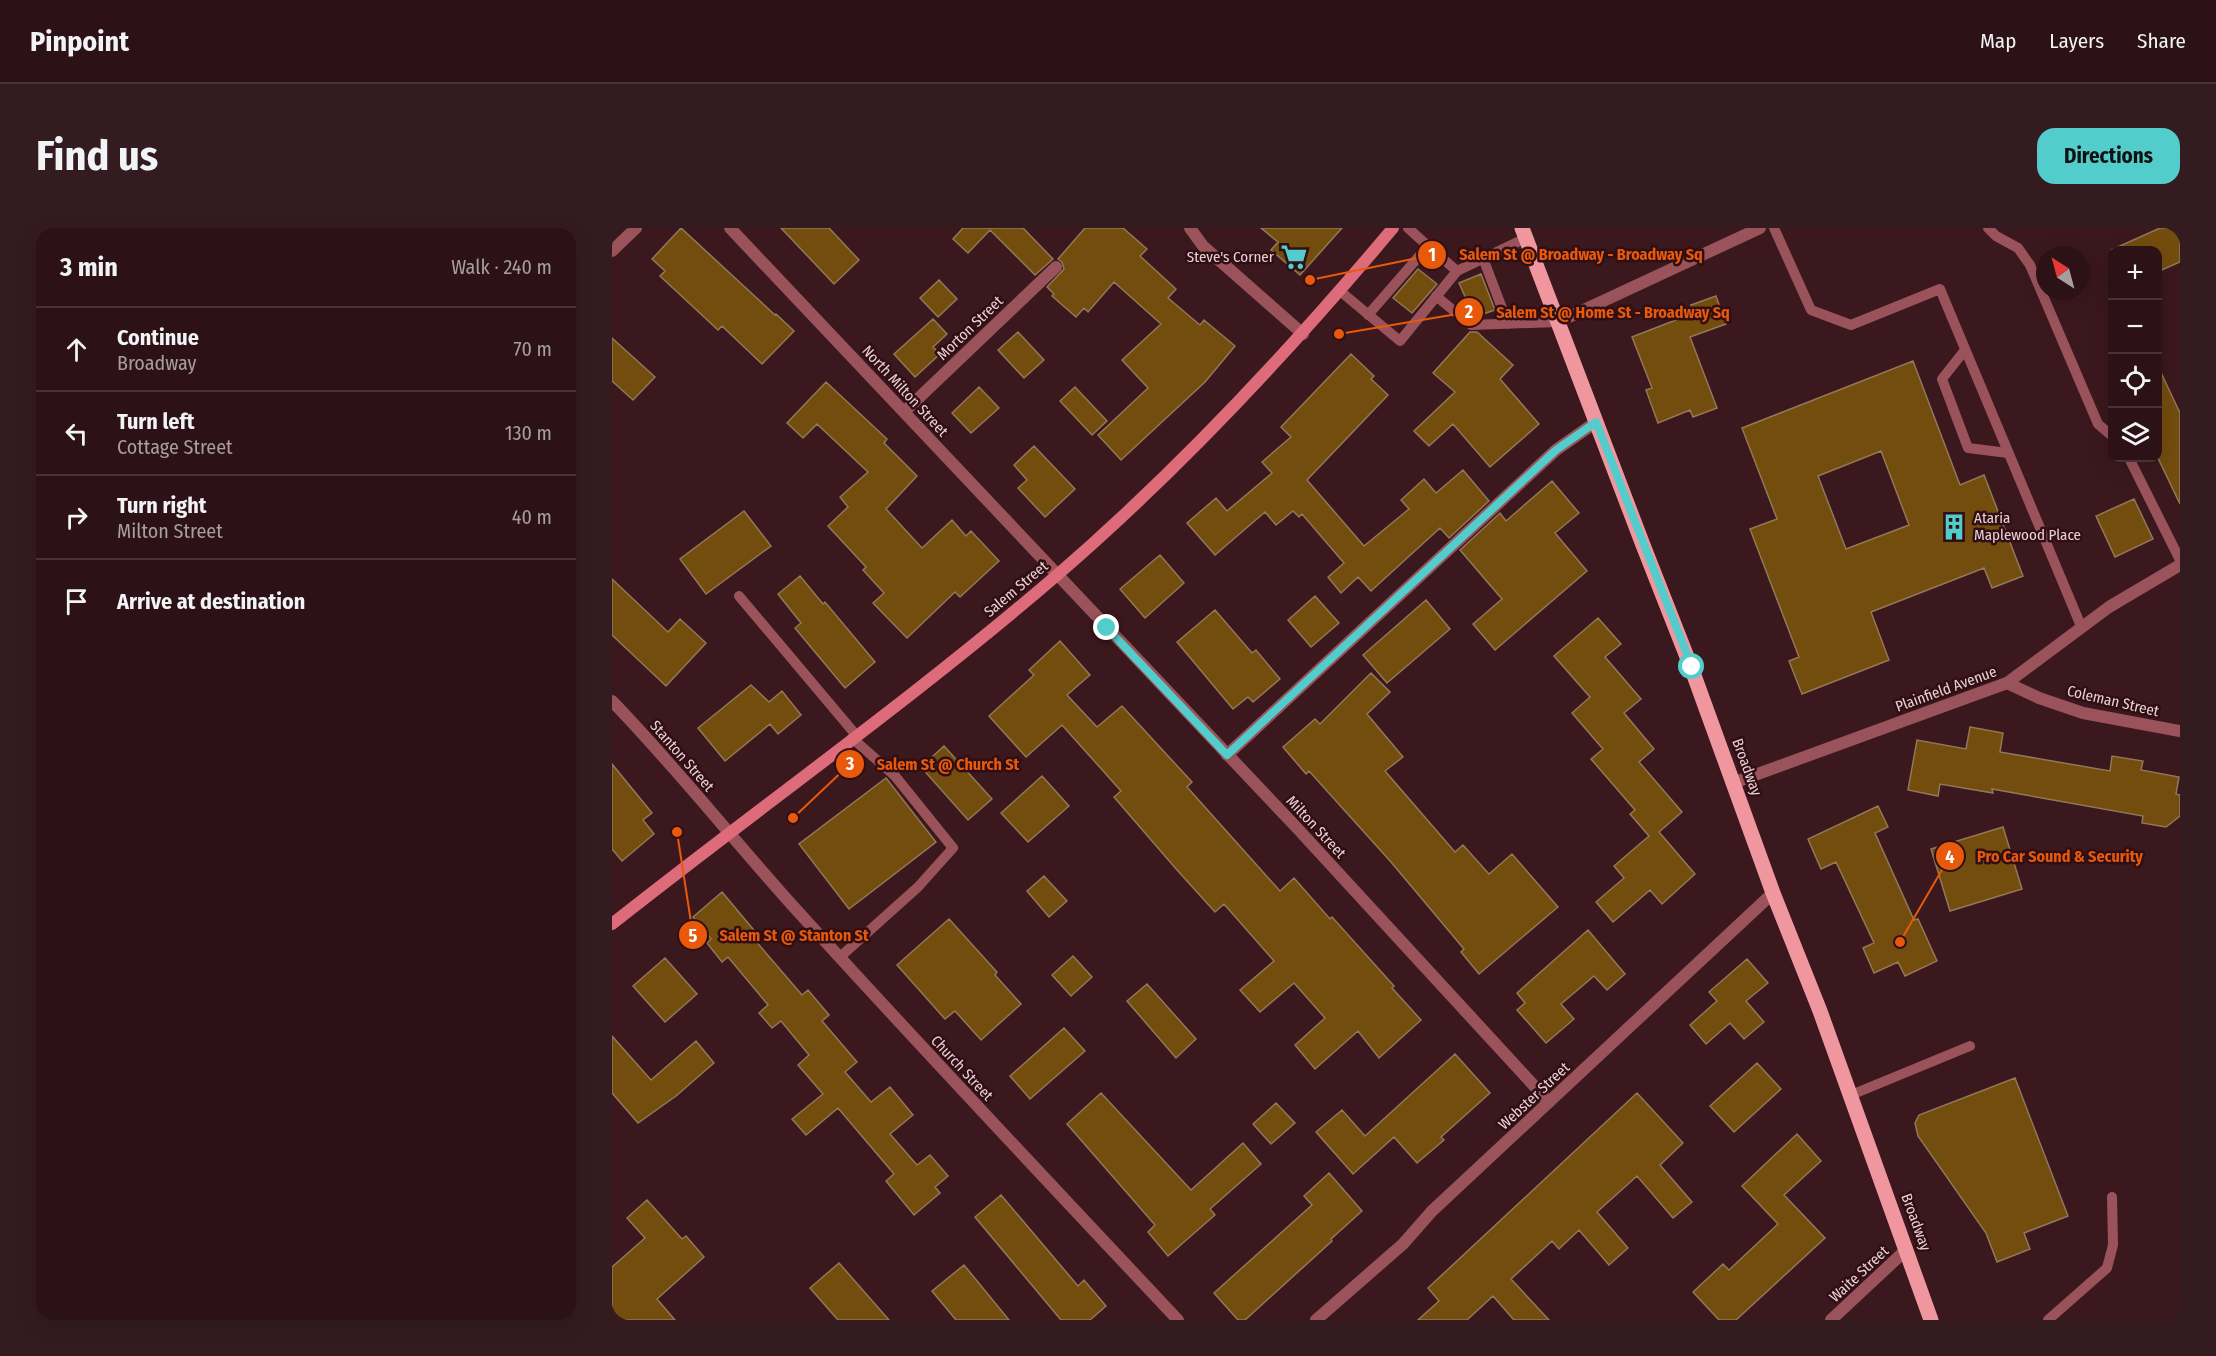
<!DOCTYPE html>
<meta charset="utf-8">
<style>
:root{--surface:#2c1216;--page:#341b1f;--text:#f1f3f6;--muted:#a69ea1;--line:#483235;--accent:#53cdcb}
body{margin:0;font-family:"Fira Sans Condensed",sans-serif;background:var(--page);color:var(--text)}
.controls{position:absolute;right:18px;top:18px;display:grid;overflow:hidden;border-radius:12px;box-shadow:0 6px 24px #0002}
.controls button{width:54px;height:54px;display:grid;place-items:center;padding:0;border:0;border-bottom:2px solid var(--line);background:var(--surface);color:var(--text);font:30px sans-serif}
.compass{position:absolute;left:1424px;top:18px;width:54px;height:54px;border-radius:50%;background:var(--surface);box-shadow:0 6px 24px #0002;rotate:324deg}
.stop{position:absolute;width:18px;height:18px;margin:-14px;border:4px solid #53cdcb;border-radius:50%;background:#fff}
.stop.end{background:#53cdcb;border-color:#fff;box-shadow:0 2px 6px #0008}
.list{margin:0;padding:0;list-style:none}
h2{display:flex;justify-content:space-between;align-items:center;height:78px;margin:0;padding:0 24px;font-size:26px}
h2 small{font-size:20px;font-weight:400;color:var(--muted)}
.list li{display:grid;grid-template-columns:39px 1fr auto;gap:18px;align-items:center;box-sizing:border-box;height:84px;padding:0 24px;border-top:2px solid var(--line)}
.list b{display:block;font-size:22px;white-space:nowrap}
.list p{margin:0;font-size:20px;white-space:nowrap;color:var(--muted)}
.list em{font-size:20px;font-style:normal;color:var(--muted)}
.icon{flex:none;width:33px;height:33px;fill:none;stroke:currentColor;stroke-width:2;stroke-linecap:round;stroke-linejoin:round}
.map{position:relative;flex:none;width:1568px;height:1092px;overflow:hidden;border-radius:18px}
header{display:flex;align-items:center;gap:36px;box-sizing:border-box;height:84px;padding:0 30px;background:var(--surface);border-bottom:2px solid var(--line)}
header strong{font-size:28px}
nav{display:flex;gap:33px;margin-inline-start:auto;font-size:21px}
.intro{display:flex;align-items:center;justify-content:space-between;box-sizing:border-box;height:144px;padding:0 36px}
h1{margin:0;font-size:42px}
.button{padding:15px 27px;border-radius:18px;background:var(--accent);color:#111;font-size:21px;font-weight:700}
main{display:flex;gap:36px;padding:0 36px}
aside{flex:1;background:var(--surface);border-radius:18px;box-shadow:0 6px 24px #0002}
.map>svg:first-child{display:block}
.building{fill:#734d0e;stroke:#917858;stroke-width:1.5;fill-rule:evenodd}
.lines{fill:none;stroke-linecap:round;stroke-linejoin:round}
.service{stroke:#9a535b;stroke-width:10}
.minor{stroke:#9a535b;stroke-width:12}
.tertiary{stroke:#9a535b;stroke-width:12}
.secondary{stroke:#dd6b7a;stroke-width:12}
.primary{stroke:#ef969f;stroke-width:15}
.route{stroke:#53cdcb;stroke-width:8}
.labels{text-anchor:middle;stroke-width:5;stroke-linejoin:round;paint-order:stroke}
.poi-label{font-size:15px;fill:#ead1d3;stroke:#300f14;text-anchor:end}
.street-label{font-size:15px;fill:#ead1d3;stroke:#300f14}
.leader{fill:none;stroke:#e8590c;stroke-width:2}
.callout-dot{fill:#e8590c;stroke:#300f14;stroke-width:2}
.mark-label{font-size:18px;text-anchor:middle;font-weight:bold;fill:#fff}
.callout-label{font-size:16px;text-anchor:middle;font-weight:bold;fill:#e8590c;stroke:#300f14;stroke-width:5;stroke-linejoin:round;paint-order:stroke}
</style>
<header>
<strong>Pinpoint</strong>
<nav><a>Map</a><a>Layers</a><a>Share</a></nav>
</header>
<div class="intro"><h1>Find us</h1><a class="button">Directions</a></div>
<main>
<aside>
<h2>3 min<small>Walk · 240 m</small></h2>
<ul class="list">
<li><svg class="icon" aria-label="ahead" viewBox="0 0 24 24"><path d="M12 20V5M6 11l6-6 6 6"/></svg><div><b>Continue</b><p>Broadway</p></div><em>70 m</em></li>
<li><svg class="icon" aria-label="left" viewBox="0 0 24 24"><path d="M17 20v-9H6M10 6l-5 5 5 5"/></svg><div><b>Turn left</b><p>Cottage Street</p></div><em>130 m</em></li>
<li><svg class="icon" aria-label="right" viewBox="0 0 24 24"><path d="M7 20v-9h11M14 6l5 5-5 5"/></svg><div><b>Turn right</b><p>Milton Street</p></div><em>40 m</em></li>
<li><svg class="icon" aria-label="arrive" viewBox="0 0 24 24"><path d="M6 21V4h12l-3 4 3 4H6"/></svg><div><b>Arrive at destination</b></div></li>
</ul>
</aside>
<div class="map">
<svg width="1568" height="1092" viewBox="0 0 1568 1092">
<rect width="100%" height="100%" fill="#3b181d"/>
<path class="building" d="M 69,0 L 163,87 L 164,86 L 182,103 L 150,136 L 110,98 L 106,102 L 48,48 L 53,43 L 40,31 Z
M 169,0 L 217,0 L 247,32 L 222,56 Z
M 351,0 L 411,0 L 441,31 L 423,47 L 378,2 L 356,25 L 341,11 Z
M 473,0 L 511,0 L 535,21 L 528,28 L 564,61 L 556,70 L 588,97 L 592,92 L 623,118 L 593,154 L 509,232 L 486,207 L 536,160 L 510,132 L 549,96 L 502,54 L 476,84 L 472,80 L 464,89 L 440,68 L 442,66 L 435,59 L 452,41 L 450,34 L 446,31 Z
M 649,0 L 730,0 L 688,47 L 659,22 L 666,14 Z
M 1548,0 L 1568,0 L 1568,34 L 1545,44 L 1545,22 L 1499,22 Z
M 806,41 L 825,56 L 800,85 L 781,70 Z
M 869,46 L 883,82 L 862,89 L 847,55 Z
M 327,52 L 345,71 L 326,89 L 308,70 Z
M 1104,68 L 1114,96 L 1078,109 L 1105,180 L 1081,189 L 1078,182 L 1046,195 L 1034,162 L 1040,160 L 1020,109 L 1082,85 L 1079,77 Z
M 321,91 L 335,106 L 321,119 L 328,126 L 303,149 L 282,126 Z
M 406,104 L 432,132 L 412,150 L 386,122 Z
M 858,104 L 865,104 L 901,137 L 888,151 L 927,196 L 878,239 L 841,196 L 817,218 L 802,203 L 843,164 L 821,145 Z
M 0,110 L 43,149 L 21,172 L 0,153 Z
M 739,126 L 762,148 L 759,151 L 776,167 L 695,252 L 752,318 L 797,281 L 789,272 L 812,251 L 824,265 L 851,242 L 877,273 L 837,310 L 828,300 L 759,363 L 746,349 L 729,365 L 716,349 L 732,335 L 690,286 L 687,289 L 681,283 L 664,297 L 653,284 L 603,327 L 575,295 L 604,270 L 615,283 L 660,245 L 650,234 L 679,209 L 669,199 Z
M 1301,133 L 1348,257 L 1372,247 L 1411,348 L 1380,360 L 1372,340 L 1259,384 L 1277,432 L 1190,466 L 1177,433 L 1187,429 L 1138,301 L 1165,291 L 1130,200 ZM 1269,223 L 1297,297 L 1234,321 L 1206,248 Z
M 1545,136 L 1568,185 L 1568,276 L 1545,228 Z
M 214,154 L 275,211 L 272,215 L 305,248 L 274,281 L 310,320 L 340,292 L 354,308 L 359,303 L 387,333 L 348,369 L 343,364 L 295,410 L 261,375 L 272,365 L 251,342 L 254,339 L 216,298 L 236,279 L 228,269 L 256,244 L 205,196 L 191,210 L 175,195 Z
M 367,159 L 387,180 L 359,205 L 340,185 Z
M 463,159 L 495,193 L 480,207 L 448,173 Z
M 422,218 L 463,261 L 433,289 L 406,260 L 415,252 L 402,237 Z
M 940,253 L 967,285 L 943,305 L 975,343 L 883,422 L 861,396 L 890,371 L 848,322 L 888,285 L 894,293 Z
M 1522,271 L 1541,311 L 1503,329 L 1484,288 Z
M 132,283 L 159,318 L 94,366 L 68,331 Z
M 548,327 L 572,355 L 533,390 L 508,361 Z
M 188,348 L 211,376 L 213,374 L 263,434 L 233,460 L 183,400 L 189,395 L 166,366 Z
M 0,351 L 56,404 L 68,391 L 94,415 L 54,458 L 0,407 Z
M 703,368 L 727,395 L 699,419 L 676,392 Z
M 814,372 L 838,401 L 775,455 L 751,427 Z
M 603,382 L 640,425 L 644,422 L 668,451 L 641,474 L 636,469 L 621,481 L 565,414 Z
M 986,390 L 1009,416 L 993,429 L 1029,471 L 1012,485 L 1042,521 L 1027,534 L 1070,584 L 1047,604 L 1083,646 L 1050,676 L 1038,662 L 1001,694 L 984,674 L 1012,650 L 1002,638 L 1037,608 L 1018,586 L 1023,582 L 979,531 L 991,521 L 960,485 L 978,469 L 942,428 Z
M 448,413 L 478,447 L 455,467 L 485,499 L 510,478 L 580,554 L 575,559 L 668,663 L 682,650 L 718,691 L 720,689 L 782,758 L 780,760 L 809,792 L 767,830 L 746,803 L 703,841 L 683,817 L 713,790 L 682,755 L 648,784 L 628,762 L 662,733 L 612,676 L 603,684 L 565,642 L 502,569 L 509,563 L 450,497 L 414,529 L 377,488 L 422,447 L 417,442 Z
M 759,445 L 778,464 L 755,486 L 791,529 L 773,543 L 843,624 L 851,617 L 877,646 L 900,626 L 946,679 L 867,746 L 849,724 L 852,721 L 779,634 L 697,543 L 694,546 L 671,519 L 703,491 L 708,496 Z
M 139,457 L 157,474 L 170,463 L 189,487 L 166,506 L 158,496 L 113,533 L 86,500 Z
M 1358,499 L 1391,505 L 1388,524 L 1498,543 L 1500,528 L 1531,533 L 1529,542 L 1567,549 L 1564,566 L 1568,567 L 1568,588 L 1554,599 L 1530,595 L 1531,588 L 1380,561 L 1381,565 L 1328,556 L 1326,568 L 1296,562 L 1305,512 L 1354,521 Z
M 332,518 L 380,571 L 356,592 L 309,539 Z
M 0,536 L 40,585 L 31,592 L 42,606 L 10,633 L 0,621 Z
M 430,548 L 457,578 L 416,614 L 389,585 Z
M 274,550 L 324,614 L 237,681 L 187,616 Z
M 1266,578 L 1276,599 L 1263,605 L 1302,692 L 1306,691 L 1325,733 L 1293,748 L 1286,734 L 1262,745 L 1251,720 L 1262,715 L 1224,634 L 1209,641 L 1196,611 Z
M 1391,599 L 1410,661 L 1338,683 L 1319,621 Z
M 432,648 L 455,673 L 437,689 L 415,663 Z
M 110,664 L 146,707 L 142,711 L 190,767 L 196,762 L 217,787 L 210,793 L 245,834 L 233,844 L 259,874 L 278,859 L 301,887 L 278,906 L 305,937 L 318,927 L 336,948 L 323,959 L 328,965 L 302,987 L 274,953 L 282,946 L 226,880 L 194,907 L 180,891 L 211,866 L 186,837 L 197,827 L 169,793 L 160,800 L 147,785 L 156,777 L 116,729 L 110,734 L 95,715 L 99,711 L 81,689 Z
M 337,691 L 385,744 L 383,747 L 409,776 L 369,812 L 343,783 L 333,791 L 285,737 Z
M 976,702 L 1013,746 L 995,762 L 982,748 L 949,776 L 962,791 L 934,815 L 905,782 L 913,775 L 905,765 Z
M 461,728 L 480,749 L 459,768 L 440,747 Z
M 53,730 L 85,766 L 53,794 L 21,758 Z
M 1135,731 L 1156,755 L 1134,773 L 1152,794 L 1132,811 L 1118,795 L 1094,816 L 1078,797 L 1105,773 L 1097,764 Z
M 535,756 L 584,811 L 564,830 L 515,773 Z
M 452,800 L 473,823 L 418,871 L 398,848 Z
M 0,808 L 39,852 L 84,813 L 102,835 L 64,868 L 26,895 L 0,865 Z
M 843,826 L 878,865 L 829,909 L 832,912 L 805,935 L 782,909 L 741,946 L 704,904 L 730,882 L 753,908 Z
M 1145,835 L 1169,861 L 1122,904 L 1098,878 Z
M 1403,850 L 1456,988 L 1412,1005 L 1418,1021 L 1385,1034 L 1374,1005 L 1306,908 L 1303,895 L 1307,887 Z
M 489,865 L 579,962 L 631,915 L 649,936 L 598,981 L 603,987 L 556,1028 L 536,1004 L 543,997 L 455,896 Z
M 1025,865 L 1071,915 L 1048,937 L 1080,974 L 1061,990 L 1025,948 L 985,984 L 1016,1020 L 997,1037 L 967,1002 L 947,1021 L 940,1013 L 899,1051 L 937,1092 L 902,1092 L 881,1068 L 855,1092 L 806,1092 L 827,1073 L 816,1060 Z
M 664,875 L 683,895 L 659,916 L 641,896 Z
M 1185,906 L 1209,933 L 1172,967 L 1213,1010 L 1124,1092 L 1107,1092 L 1081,1064 L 1111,1036 L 1117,1042 L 1166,996 L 1130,958 Z
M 717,945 L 750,983 L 719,1011 L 720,1013 L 633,1092 L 626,1092 L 602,1065 L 700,977 L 692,968 Z
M 389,967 L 466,1058 L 472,1052 L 494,1078 L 478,1092 L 449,1092 L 363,989 Z
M 35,972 L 70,1011 L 74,1008 L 92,1029 L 45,1071 L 63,1092 L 0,1092 L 0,1039 L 33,1010 L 15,990 Z
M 227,1035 L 277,1092 L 226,1092 L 198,1060 Z
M 352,1037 L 397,1092 L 344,1092 L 320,1063 Z"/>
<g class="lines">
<path class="service" d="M 1162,0 L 1199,82 L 1239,97 L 1328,61 L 1469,398
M 1376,0 L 1384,8 L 1406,20 L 1418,37 L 1486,196 L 1500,208
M 816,18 L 845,43
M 871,30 L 896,96
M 728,63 L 788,113 L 845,43 L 914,10
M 824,68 L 859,97 L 946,94
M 756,87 L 816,18 L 796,0
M 1353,122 L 1330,151 L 1356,220 L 1396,225
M 1517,230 L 1568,332
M 127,368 L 244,507
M 228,729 L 306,659 L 341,620 L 283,548 L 240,510
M 1239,867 L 1358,818
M 1436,1092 L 1495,1040 L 1501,1017 L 1500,969"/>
<path class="minor" d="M 118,0 L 685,600 L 937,874
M 578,0 L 591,18 L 691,106
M 0,23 L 24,0
M 946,94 L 1148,0
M 292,184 L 444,39
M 1395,455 L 1427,470 L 1471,485 L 1568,503
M 0,473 C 63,538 119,609 180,677 C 307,817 436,954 566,1092
M 615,527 L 944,222 L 984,194
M 1219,1092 L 1295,1021"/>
<path class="tertiary" d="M 1121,555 L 1395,455 L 1497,379 L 1568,337
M 704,1092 L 791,1016 L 820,983 L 1161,665"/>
<path class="secondary" d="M 0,696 C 148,579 302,470 444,348 C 567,242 677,124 781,0"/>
<path class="primary" d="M 910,0 L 1031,317 L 1079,439 L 1161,665 L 1208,783 L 1319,1092"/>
</g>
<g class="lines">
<path class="route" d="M 495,400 L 615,527 L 944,222 L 984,194 L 1080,439"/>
</g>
<defs>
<g id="supermarket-bare" transform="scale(2.07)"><path d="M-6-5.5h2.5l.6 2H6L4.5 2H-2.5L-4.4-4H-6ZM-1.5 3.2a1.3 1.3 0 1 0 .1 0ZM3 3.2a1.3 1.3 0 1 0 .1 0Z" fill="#53cdcb" stroke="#300f14" stroke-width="2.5" paint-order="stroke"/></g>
<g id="building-bare" transform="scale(2.07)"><path d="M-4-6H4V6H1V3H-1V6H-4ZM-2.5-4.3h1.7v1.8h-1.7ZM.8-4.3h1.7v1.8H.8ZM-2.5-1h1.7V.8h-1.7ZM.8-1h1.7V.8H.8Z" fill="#53cdcb" stroke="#300f14" stroke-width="2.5" paint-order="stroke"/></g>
</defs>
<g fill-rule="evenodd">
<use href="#supermarket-bare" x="682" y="29"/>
<use href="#building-bare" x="1342" y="299"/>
</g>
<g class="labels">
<g class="poi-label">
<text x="662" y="34">Steve's Corner</text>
<text x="1362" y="295" text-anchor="start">Ataria<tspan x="1362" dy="17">Maplewood Place</tspan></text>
</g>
<g class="street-label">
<text transform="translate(358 100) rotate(-44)" y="5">Morton Street</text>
<text transform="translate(293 163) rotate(47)" y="5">North Milton Street</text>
<text transform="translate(404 361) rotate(-40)" y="5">Salem Street</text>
<text transform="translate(1334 461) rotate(-20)" y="5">Plainfield Avenue</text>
<text transform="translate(1501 473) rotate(13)" y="5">Coleman Street</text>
<text transform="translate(70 528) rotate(49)" y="5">Stanton Street</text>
<text transform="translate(1135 539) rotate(70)" y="5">Broadway</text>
<text transform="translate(704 599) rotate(47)" y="5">Milton Street</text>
<text transform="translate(350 840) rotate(47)" y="5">Church Street</text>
<text transform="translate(922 868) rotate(-43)" y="5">Webster Street</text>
<text transform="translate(1304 994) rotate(70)" y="5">Broadway</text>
<text transform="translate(1247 1046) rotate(-43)" y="5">Waite Street</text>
</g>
</g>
<path class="leader" d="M698 52L820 27M727 106L857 84M181 590L238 536M1288 714L1338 628M65 604L81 707"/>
<g class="callout-dot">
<circle cx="698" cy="52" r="6"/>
<circle cx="727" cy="106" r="6"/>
<circle cx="181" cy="590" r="6"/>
<circle cx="1288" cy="714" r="6"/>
<circle cx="65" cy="604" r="6"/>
<circle cx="820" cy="27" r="15"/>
<circle cx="857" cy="84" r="15"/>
<circle cx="238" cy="536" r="15"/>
<circle cx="1338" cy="628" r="15"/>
<circle cx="81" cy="707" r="15"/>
</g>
<g class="mark-label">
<text x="820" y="33">1</text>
<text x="857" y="90">2</text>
<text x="238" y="542">3</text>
<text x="1338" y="635">4</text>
<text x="81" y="714">5</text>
</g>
<g class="callout-label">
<text x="969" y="32">Salem St @ Broadway - Broadway Sq</text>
<text x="1001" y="90">Salem St @ Home St - Broadway Sq</text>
<text x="336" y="542">Salem St @ Church St</text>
<text x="1448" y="634">Pro Car Sound &amp; Security</text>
<text x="182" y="713">Salem St @ Stanton St</text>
</g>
</svg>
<div class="controls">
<button>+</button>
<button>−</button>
<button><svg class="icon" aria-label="locate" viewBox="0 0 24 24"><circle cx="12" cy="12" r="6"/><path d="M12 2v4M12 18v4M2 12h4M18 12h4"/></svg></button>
<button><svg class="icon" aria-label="layers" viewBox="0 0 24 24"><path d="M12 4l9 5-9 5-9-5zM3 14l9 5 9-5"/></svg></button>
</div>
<svg class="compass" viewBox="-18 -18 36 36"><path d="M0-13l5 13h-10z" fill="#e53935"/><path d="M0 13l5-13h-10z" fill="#a69ea1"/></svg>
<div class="stop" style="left:1080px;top:439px"></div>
<div class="stop end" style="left:495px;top:400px"></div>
</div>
</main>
